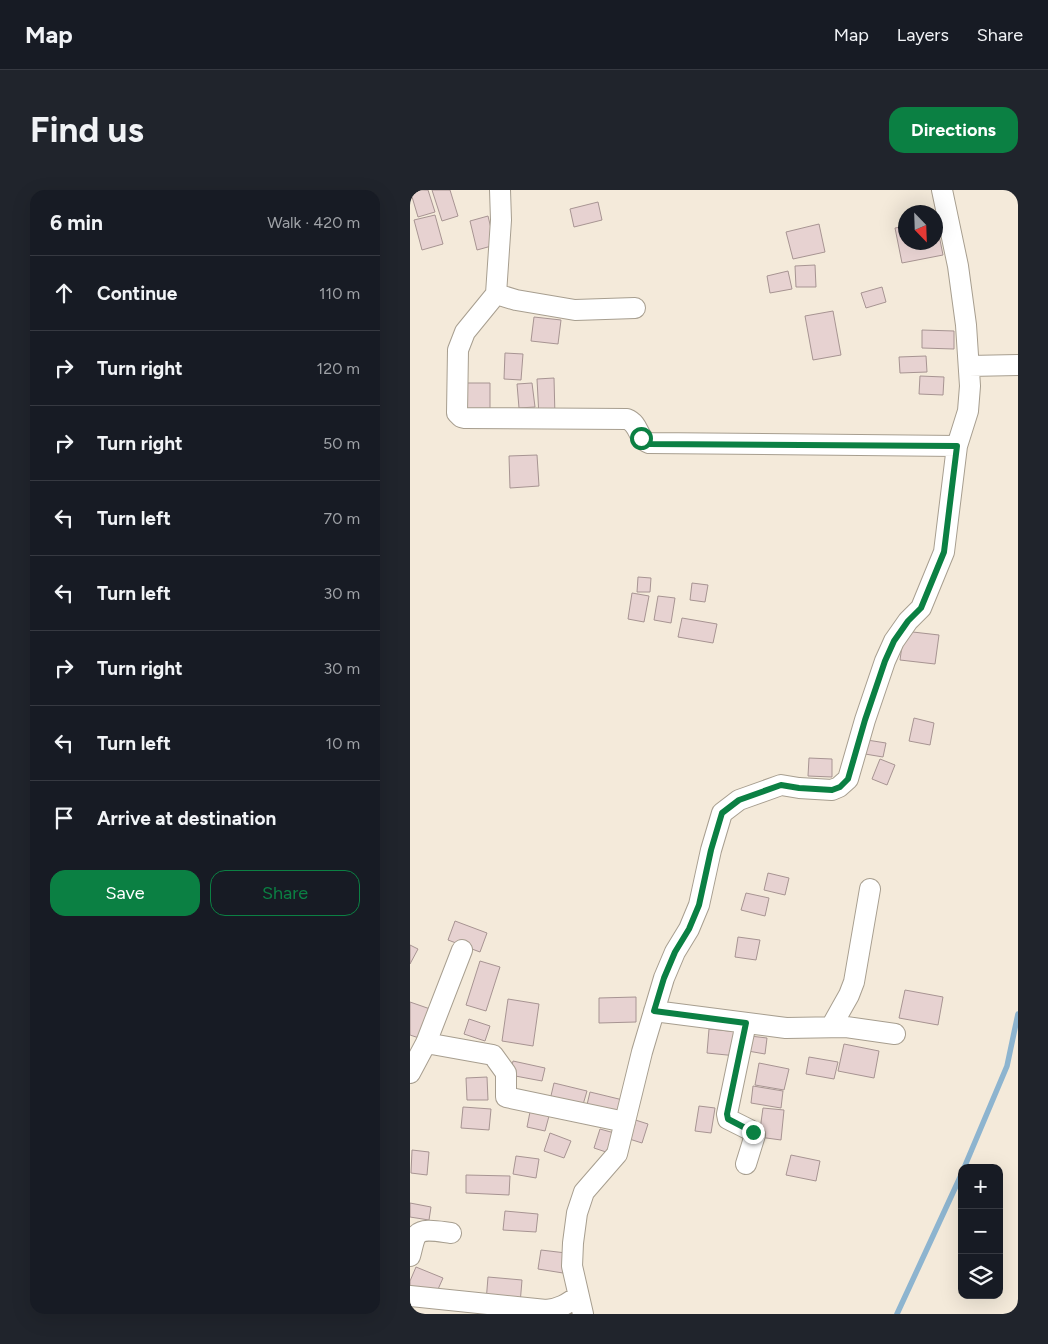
<!DOCTYPE html>
<meta charset="utf-8">
<style>
:root{--surface:#171b24;--page:#20242c;--text:#f1f3f6;--muted:#9ea1a6;--line:#363941;--accent:#0b8043}
body{margin:0;font-family:Figtree,sans-serif;background:var(--page);color:var(--text)}
.controls{position:absolute;right:15px;bottom:15px;display:grid;overflow:hidden;border-radius:10px;box-shadow:0 5px 20px #0002}
.controls button{width:45px;height:45px;display:grid;place-items:center;padding:0;border:0;border-bottom:1px solid var(--line);background:var(--surface);color:var(--text);font:25px sans-serif}
.compass{position:absolute;left:488px;top:15px;width:45px;height:45px;border-radius:50%;background:var(--surface);box-shadow:0 5px 20px #0002;rotate:157deg}
.stop{position:absolute;width:15px;height:15px;margin:-11px;border:4px solid #0b8043;border-radius:50%;background:#fff}
.stop.end{background:#0b8043;border-color:#fff;box-shadow:0 1px 5px #0008}
.list{margin:0;padding:0;list-style:none}
h2{display:flex;justify-content:space-between;align-items:center;height:65px;margin:0;padding:0 20px;font-size:21px}
h2 small{font-size:16px;font-weight:400;color:var(--muted)}
.list li{display:grid;grid-template-columns:32px 1fr auto;gap:15px;align-items:center;box-sizing:border-box;height:75px;padding:0 20px;border-top:1px solid var(--line)}
.list b{display:block;font-size:19px;white-space:nowrap}
.list em{font-size:16px;font-style:normal;color:var(--muted)}
.actions{display:flex;gap:10px;padding:15px 20px}
.actions a{flex:1;padding:11px 0;border:1px solid var(--accent);border-radius:15px;text-align:center;font-size:18px;color:var(--accent)}
.actions .main{background:var(--accent);color:#fff}
.icon{flex:none;width:28px;height:28px;fill:none;stroke:currentColor;stroke-width:2;stroke-linecap:round;stroke-linejoin:round}
.map{position:relative;flex:none;width:608px;height:1124px;overflow:hidden;border-radius:15px}
header{display:flex;align-items:center;gap:30px;box-sizing:border-box;height:70px;padding:0 25px;background:var(--surface);border-bottom:1px solid var(--line)}
header strong{font-size:24px}
nav{display:flex;gap:28px;margin-inline-start:auto;font-size:18px}
.intro{display:flex;align-items:center;justify-content:space-between;box-sizing:border-box;height:120px;padding:0 30px}
h1{margin:0;font-size:35px}
.button{padding:12px 22px;border-radius:15px;background:var(--accent);color:#fff;font-size:18px;font-weight:700}
main{display:flex;gap:30px;padding:0 30px}
aside{flex:1;background:var(--surface);border-radius:15px;box-shadow:0 5px 20px #0002}
.map>svg:first-child{display:block}
.lines{fill:none;stroke-linecap:round;stroke-linejoin:round}
.stream{stroke:#8db4cf;stroke-width:5.5}
.building{fill:#e7d2d1;stroke:#a79492}
.minor-casing{stroke:#a79e8f;stroke-width:22}
.minor{stroke:#fff;stroke-width:20}
.route{stroke:#0b8043;stroke-width:6}
</style>
<header>
<strong>Map</strong>
<nav><a>Map</a><a>Layers</a><a>Share</a></nav>
</header>
<div class="intro"><h1>Find us</h1><a class="button">Directions</a></div>
<main>
<aside>
<h2>6 min<small>Walk · 420 m</small></h2>
<ul class="list">
<li><svg class="icon" aria-label="ahead" viewBox="0 0 24 24"><path d="M12 20V5M6 11l6-6 6 6"/></svg><div><b>Continue</b></div><em>110 m</em></li>
<li><svg class="icon" aria-label="right" viewBox="0 0 24 24"><path d="M7 20v-9h11M14 6l5 5-5 5"/></svg><div><b>Turn right</b></div><em>120 m</em></li>
<li><svg class="icon" aria-label="right" viewBox="0 0 24 24"><path d="M7 20v-9h11M14 6l5 5-5 5"/></svg><div><b>Turn right</b></div><em>50 m</em></li>
<li><svg class="icon" aria-label="left" viewBox="0 0 24 24"><path d="M17 20v-9H6M10 6l-5 5 5 5"/></svg><div><b>Turn left</b></div><em>70 m</em></li>
<li><svg class="icon" aria-label="left" viewBox="0 0 24 24"><path d="M17 20v-9H6M10 6l-5 5 5 5"/></svg><div><b>Turn left</b></div><em>30 m</em></li>
<li><svg class="icon" aria-label="right" viewBox="0 0 24 24"><path d="M7 20v-9h11M14 6l5 5-5 5"/></svg><div><b>Turn right</b></div><em>30 m</em></li>
<li><svg class="icon" aria-label="left" viewBox="0 0 24 24"><path d="M17 20v-9H6M10 6l-5 5 5 5"/></svg><div><b>Turn left</b></div><em>10 m</em></li>
<li><svg class="icon" aria-label="arrive" viewBox="0 0 24 24"><path d="M6 21V4h12l-3 4 3 4H6"/></svg><div><b>Arrive at destination</b></div></li>
</ul>
<div class="actions"><a class="main">Save</a><a>Share</a></div>
</aside>
<div class="map">
<svg width="608" height="1124" viewBox="0 0 608 1124">
<rect width="100%" height="100%" fill="#f4eada"/>
<g class="lines">
<path class="stream" d="M 554,978 L 597,876 L 608,824
M 487,1124 L 552,983"/>
</g>
<path class="building" d="M 0,0 L 18,0 L 25,22 L 8,27 Z
M 22,0 L 40,0 L 48,26 L 32,31 Z
M 188,12 L 192,30 L 164,37 L 160,19 Z
M 25,25 L 33,54 L 12,60 L 4,30 Z
M 78,26 L 85,55 L 67,60 L 60,31 Z
M 526,30 L 533,65 L 492,73 L 485,38 L 496,36 L 496,52 L 526,52 Z
M 409,34 L 415,62 L 383,69 L 376,42 Z
M 405,75 L 406,97 L 386,97 L 385,76 Z
M 378,81 L 382,99 L 360,103 L 357,86 Z
M 472,97 L 476,112 L 456,118 L 451,103 Z
M 423,121 L 431,165 L 403,170 L 395,126 Z
M 124,127 L 151,130 L 148,154 L 121,151 Z
M 512,140 L 544,141 L 544,159 L 512,158 Z
M 95,163 L 113,164 L 111,190 L 94,189 Z
M 516,166 L 517,182 L 490,183 L 489,167 Z
M 510,186 L 534,187 L 533,205 L 509,204 Z
M 144,188 L 145,227 L 129,227 L 127,189 Z
M 53,193 L 80,193 L 80,220 L 53,220 Z
M 122,193 L 125,217 L 109,218 L 107,194 Z
M 127,265 L 129,296 L 100,298 L 99,266 Z
M 228,387 L 241,388 L 240,402 L 227,402 Z
M 282,393 L 298,395 L 295,412 L 280,410 Z
M 222,403 L 239,406 L 234,432 L 218,429 Z
M 248,406 L 265,408 L 261,433 L 244,430 Z
M 272,428 L 307,434 L 303,453 L 268,447 Z
M 494,441 L 529,445 L 525,474 L 490,470 Z
M 504,528 L 524,533 L 520,555 L 499,551 Z
M 457,550 L 476,553 L 473,567 L 455,564 Z
M 399,568 L 422,569 L 422,587 L 398,586 Z
M 470,569 L 485,575 L 477,595 L 462,589 Z
M 358,683 L 379,688 L 375,705 L 354,700 Z
M 336,703 L 359,708 L 355,726 L 331,720 Z
M 45,731 L 77,743 L 70,762 L 38,750 Z
M 328,747 L 350,750 L 346,770 L 325,767 Z
M 0,755 L 8,759 L 0,774 Z
M 70,771 L 90,777 L 76,821 L 56,815 Z
M 495,800 L 533,807 L 528,835 L 489,828 Z
M 226,807 L 226,832 L 189,833 L 189,808 Z
M 98,809 L 129,814 L 123,856 L 92,851 Z
M 0,812 L 23,820 L 12,849 L 0,845 Z
M 59,829 L 80,836 L 75,851 L 54,844 Z
M 299,839 L 329,842 L 327,866 L 297,863 Z
M 340,846 L 357,848 L 355,864 L 338,861 Z
M 434,854 L 469,861 L 464,888 L 428,881 Z
M 399,867 L 428,872 L 424,889 L 396,884 Z
M 103,871 L 135,878 L 132,891 L 100,885 Z
M 349,873 L 379,879 L 374,900 L 345,895 Z
M 77,887 L 78,910 L 57,910 L 56,888 Z
M 144,893 L 177,901 L 172,918 L 140,910 Z
M 343,896 L 373,901 L 371,918 L 341,913 Z
M 180,902 L 213,910 L 210,927 L 176,919 Z
M 289,916 L 305,918 L 301,943 L 285,941 Z
M 53,917 L 81,919 L 79,940 L 51,938 Z
M 353,918 L 374,920 L 371,950 L 349,947 Z
M 120,922 L 139,926 L 135,941 L 117,937 Z
M 219,928 L 238,934 L 232,953 L 213,947 Z
M 190,939 L 208,944 L 202,964 L 184,958 Z
M 140,943 L 161,951 L 154,968 L 134,961 Z
M 2,960 L 19,962 L 17,985 L 1,983 Z
M 381,965 L 410,971 L 406,991 L 376,985 Z
M 106,966 L 129,969 L 126,988 L 103,984 Z
M 56,985 L 100,986 L 99,1005 L 56,1003 Z
M 0,1013 L 21,1017 L 19,1030 L 0,1027 Z
M 95,1021 L 128,1024 L 126,1042 L 93,1040 Z
M 131,1060 L 156,1063 L 153,1083 L 128,1079 Z
M 6,1077 L 33,1088 L 25,1106 L 0,1096 L 0,1091 Z
M 78,1087 L 112,1090 L 110,1114 L 76,1112 Z"/>
<g class="lines">
<g class="minor-casing">
<path id="minor" d="M 90,0 L 91,30 L 86,104 L 55,142 L 48,160 L 47,223 L 51,227 L 55,228 L 217,229 C 230,234 227,249 239,253 L 547,256
M 86,104 L 106,110 L 165,120 L 225,118
M 559,176 L 608,175
M 244,821 L 376,838 L 436,837 L 485,844
M 421,837 L 439,805 L 444,792 L 460,699
M 16,853 L 83,865 L 96,883 L 96,907 L 215,932
M 0,883 L 16,853 L 52,760
M 336,974 L 345,945 L 340,940 L 318,929 L 317,924 L 336,833
M 0,1066 C 2,1060 3,1051 6,1046 C 12,1037 31,1042 41,1043
M 0,1106 L 136,1120 C 149,1119 157,1114 168,1106
M 173,1124 L 162,1076 L 163,1053 L 167,1023 L 174,1002 L 207,964 L 232,862 L 254,788 L 265,762 L 279,739 L 289,715 L 301,660 L 312,623 L 329,610 L 371,595 L 389,598 L 422,600 L 429,597 L 438,589 L 455,530 L 475,471 L 484,451 L 498,431 L 511,418 L 534,362 L 547,256 L 558,221 L 560,196 L 556,135 L 548,76 L 532,0"/>
</g>
<use href="#minor" class="minor"/>
</g>
<g class="lines">
<path class="route" d="M 231,248 L 239,254 L 547,256 L 534,362 L 511,418 L 498,431 L 484,451 L 475,471 L 455,530 L 438,589 L 430,597 L 422,600 L 389,598 L 371,595 L 329,610 L 312,623 L 301,660 L 289,715 L 279,739 L 265,762 L 254,788 L 244,821 L 336,833 L 317,924 L 318,929 L 343,942"/>
</g>
</svg>
<div class="controls">
<button>+</button>
<button>−</button>
<button><svg class="icon" aria-label="layers" viewBox="0 0 24 24"><path d="M12 4l9 5-9 5-9-5zM3 14l9 5 9-5"/></svg></button>
</div>
<svg class="compass" viewBox="-18 -18 36 36"><path d="M0-13l5 13h-10z" fill="#e53935"/><path d="M0 13l5-13h-10z" fill="#9ea1a6"/></svg>
<div class="stop" style="left:231px;top:248px"></div>
<div class="stop end" style="left:343px;top:942px"></div>
</div>
</main>
